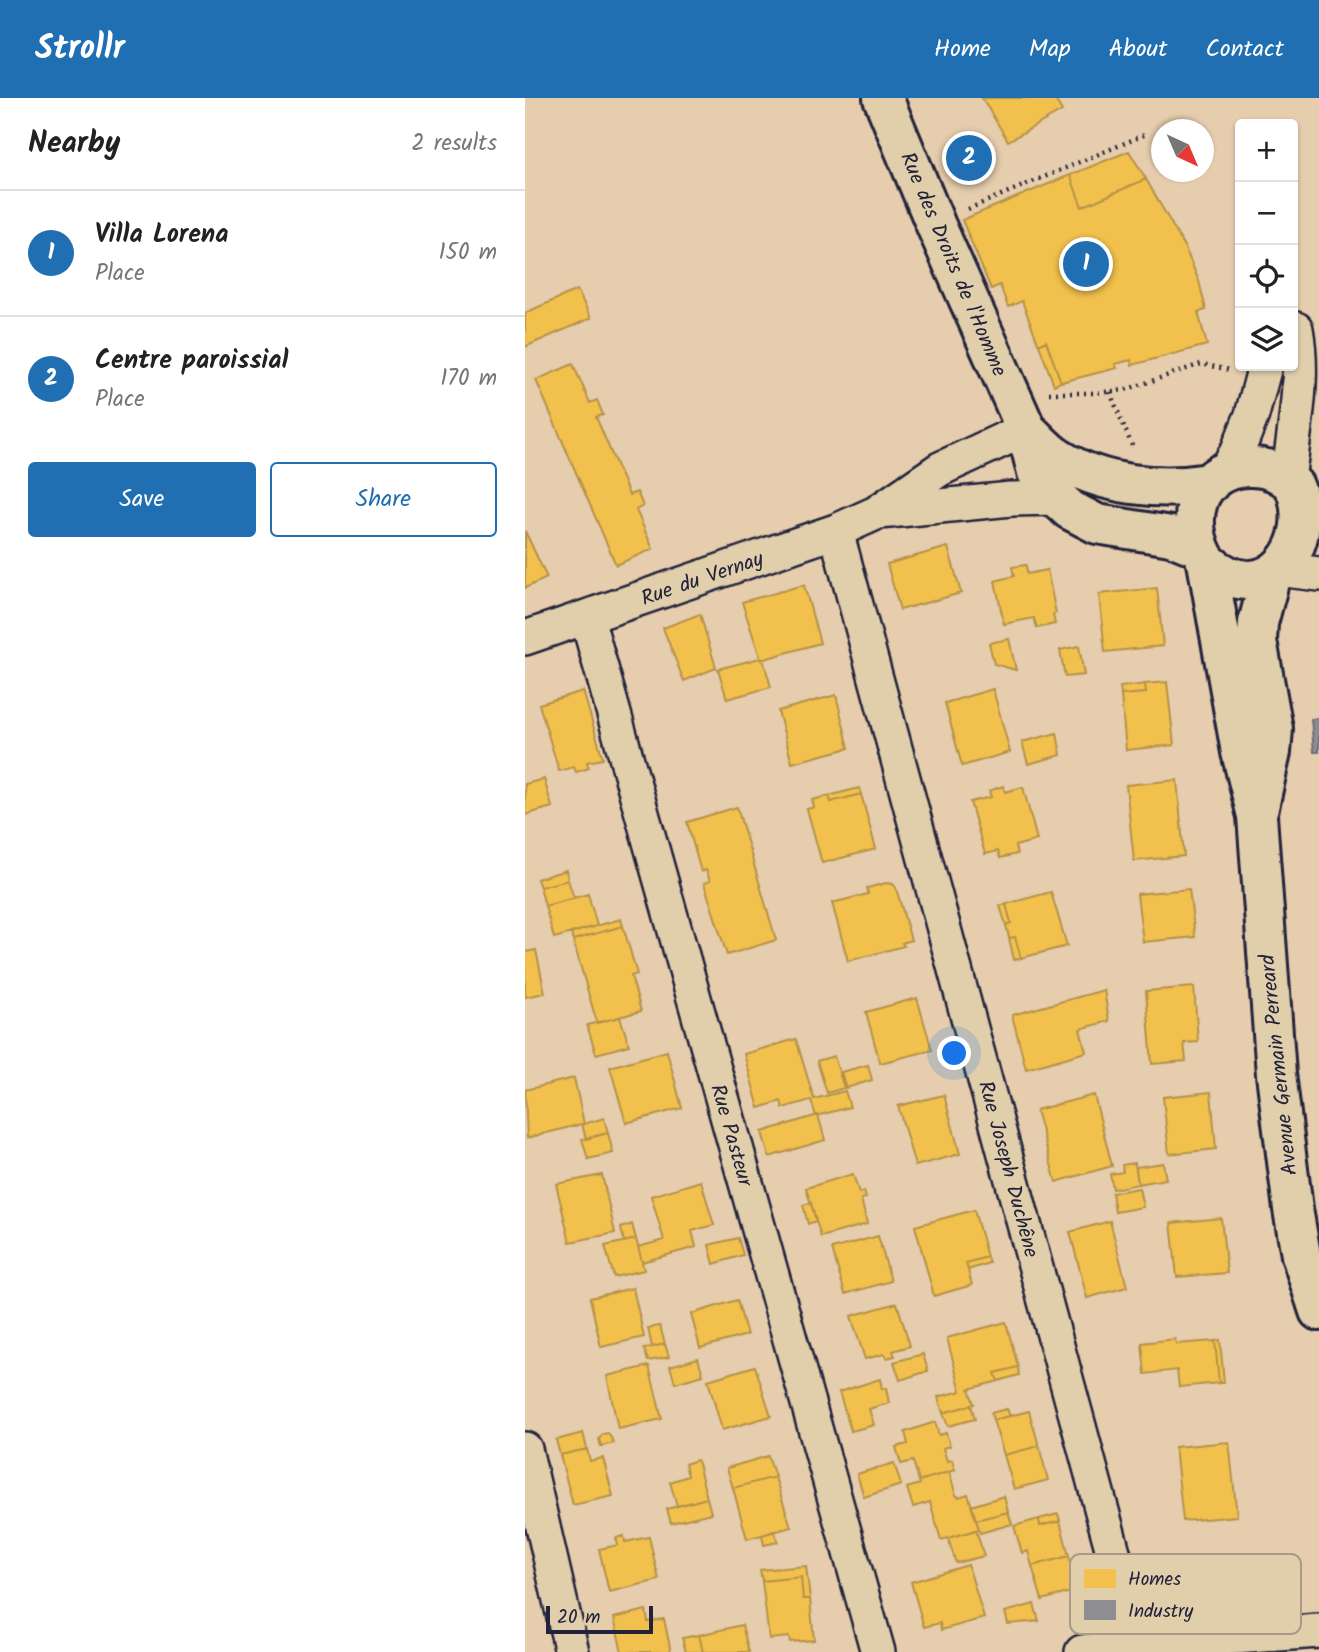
<!DOCTYPE html>
<meta charset="utf-8">
<style>
:root{--surface:#fff;--page:#f6f6f6;--text:#222;--muted:#767676;--line:#e0e0e0;--accent:#1f6fb2}
body{margin:0;font-family:Kalam,sans-serif;background:var(--page);color:var(--text)}
.controls{position:absolute;right:21px;top:21px;display:grid;overflow:hidden;border-radius:7px;box-shadow:0 2px 5px #0004}
.controls button{width:63px;height:63px;display:grid;place-items:center;padding:0;border:0;border-bottom:2px solid var(--line);background:var(--surface);color:var(--text);font:35px sans-serif}
.compass{position:absolute;left:626px;top:21px;width:63px;height:63px;border-radius:50%;background:var(--surface);box-shadow:0 2px 5px #0004;rotate:136deg}
.scale{position:absolute;left:21px;bottom:18px;width:107px;box-sizing:border-box;padding-left:7px;border:4px solid #22223b;border-top:0;font-size:19px;line-height:24px;white-space:nowrap;color:#22223b;-webkit-text-stroke:5px #e1cfac;paint-order:stroke}
.you{position:absolute;left:430px;top:956px;width:24px;height:24px;margin:-18px;border:5px solid #fff;border-radius:50%;background:#1a73e8;box-shadow:0 0 0 10px #1a73e833}
.badge{display:grid;place-items:center;width:46px;height:46px;border-radius:50%;background:var(--accent);color:#fff;font-size:23px;font-weight:700}
.pin{position:absolute;translate:-50% -50%;border:4px solid #fff;box-shadow:0 2px 7px #0006}
.list{margin:0;padding:0;list-style:none}
h2{display:flex;justify-content:space-between;align-items:center;height:91px;margin:0;padding:0 28px;font-size:30px}
h2 small{font-size:23px;font-weight:400;color:var(--muted)}
.list li{display:grid;grid-template-columns:46px 1fr auto;gap:21px;align-items:center;box-sizing:border-box;height:126px;padding:0 28px;border-top:2px solid var(--line)}
.list b{display:block;font-size:26px;white-space:nowrap}
.list p{margin:0;font-size:23px;white-space:nowrap;color:var(--muted)}
.list em{font-size:23px;font-style:normal;color:var(--muted)}
.actions{display:flex;gap:14px;padding:21px 28px}
.actions a{flex:1;padding:16px 0;border:2px solid var(--accent);border-radius:7px;text-align:center;font-size:24px;color:var(--accent)}
.actions .main{background:var(--accent);color:#fff}
.icon{flex:none;width:38px;height:38px;fill:none;stroke:currentColor;stroke-width:2;stroke-linecap:round;stroke-linejoin:round}
.map{position:relative;flex:none;width:794px;height:1554px;overflow:hidden}
header{display:flex;align-items:center;gap:42px;box-sizing:border-box;height:98px;padding:0 35px;background:var(--accent);color:#fff}
header strong{font-size:33px}
nav{display:flex;gap:38px;margin-inline-start:auto;font-size:24px}
main{display:flex}
aside{flex:1;background:var(--surface)}
.map>svg:first-child{display:block}
.homes{fill:#f2c14e;stroke:#b49148;stroke-width:2}
.industry{fill:#8d8d92;stroke:#6d6d78;stroke-width:2}
.lines{fill:none;stroke-linecap:round;stroke-linejoin:round}
.street-casing{stroke:#22223b;stroke-width:38}
.secondary-casing{stroke:#22223b;stroke-width:44}
.path{stroke:#22223b;stroke-width:4.5;stroke-dasharray:2 5;stroke-linecap:butt}
.street{stroke:#e1cfac;stroke-width:33}
.secondary{stroke:#e1cfac;stroke-width:38}
.labels{text-anchor:middle;stroke-width:7;stroke-linejoin:round;paint-order:stroke}
.street-label{font-size:21px;fill:#22223b;stroke:#e1cfac}
.key{fill:#e1cfac;stroke:#a89b8a;stroke-width:2}
.key-label{font-size:19px;fill:#22223b}
</style>
<header>
<strong>Strollr</strong>
<nav><a>Home</a><a>Map</a><a>About</a><a>Contact</a></nav>
</header>
<main>
<aside>
<h2>Nearby<small>2 results</small></h2>
<ul class="list">
<li><span class="badge">1</span><div><b>Villa Lorena</b><p>Place</p></div><em>150 m</em></li>
<li><span class="badge">2</span><div><b>Centre paroissial</b><p>Place</p></div><em>170 m</em></li>
</ul>
<div class="actions"><a class="main">Save</a><a>Share</a></div>
</aside>
<div class="map">
<svg width="794" height="1554" viewBox="0 0 794 1554">
<rect width="100%" height="100%" fill="#e6cdad"/>
<filter id="ink" filterUnits="userSpaceOnUse"><feTurbulence type="fractalNoise" baseFrequency=".0143" numOctaves="2"/><feDisplacementMap in="SourceGraphic" scale="14" xChannelSelector="R" yChannelSelector="G"/><feConvolveMatrix kernelMatrix="1 2 1 2 8 2 1 2 1" color-interpolation-filters="sRGB"/></filter>
<g filter="url(#ink)">
<path class="homes" d="M 457,0 L 529,0 L 537,13 L 483,43 Z
M 452,44 L 462,61 L 435,77 L 425,60 Z
M 604,53 L 621,81 L 557,109 L 545,77 Z
M 545,77 L 557,109 L 621,81 L 660,150 L 674,183 L 681,212 L 673,214 L 682,247 L 607,267 L 606,262 L 590,266 L 592,270 L 536,284 L 521,243 L 514,247 L 497,203 L 483,209 L 475,187 L 466,191 L 437,122 Z
M 52,192 L 66,220 L 0,249 L 0,215 Z
M 521,243 L 536,284 L 529,287 L 514,247 Z
M 48,266 L 65,305 L 72,302 L 78,317 L 71,319 L 104,397 L 112,394 L 118,408 L 111,412 L 128,451 L 91,467 L 11,282 Z
M 0,433 L 22,480 L 0,490 Z
M 423,449 L 436,495 L 375,512 L 362,466 Z
M 501,467 L 502,476 L 522,472 L 531,515 L 528,516 L 530,526 L 512,530 L 509,520 L 479,526 L 470,483 L 489,478 L 487,469 Z
M 279,487 L 295,545 L 236,562 L 217,504 Z
M 632,490 L 638,548 L 580,554 L 574,496 Z
M 175,516 L 191,570 L 159,583 L 138,530 Z
M 484,541 L 491,572 L 469,566 L 464,545 Z
M 554,548 L 559,577 L 540,579 L 535,552 Z
M 235,560 L 238,561 L 246,589 L 202,601 L 193,571 Z
M 642,584 L 649,647 L 601,652 L 596,597 L 621,595 L 620,586 Z
M 620,586 L 621,595 L 596,597 L 595,589 Z
M 468,591 L 485,654 L 437,668 L 420,605 Z
M 58,593 L 78,661 L 62,664 L 64,670 L 51,674 L 49,669 L 34,673 L 14,606 Z
M 311,597 L 324,650 L 267,665 L 253,613 Z
M 532,635 L 536,657 L 503,666 L 497,644 Z
M 19,681 L 27,709 L 0,717 L 0,686 Z
M 652,682 L 659,758 L 609,763 L 601,687 Z
M 478,688 L 480,694 L 498,689 L 512,742 L 490,748 L 492,756 L 475,760 L 473,753 L 460,756 L 445,704 L 466,699 L 464,693 Z
M 334,690 L 336,696 L 306,704 L 304,698 Z
M 336,696 L 351,751 L 297,765 L 282,711 L 289,709 L 287,702 L 304,698 L 306,704 Z
M 212,709 L 251,842 L 202,857 L 179,785 L 185,783 L 181,772 L 176,774 L 162,724 Z
M 41,772 L 43,782 L 15,789 L 12,781 Z
M 43,782 L 49,800 L 20,808 L 15,789 Z
M 361,785 L 368,786 L 371,790 L 386,842 L 377,845 L 379,848 L 323,863 L 307,805 L 343,796 L 342,790 Z
M 664,791 L 670,839 L 618,844 L 612,796 Z
M 526,794 L 542,848 L 496,860 L 490,839 L 484,840 L 481,827 L 486,825 L 481,806 Z
M 63,796 L 72,828 L 29,840 L 20,808 Z
M 481,806 L 486,825 L 481,827 L 475,808 Z
M 96,821 L 98,828 L 48,842 L 46,835 Z
M 98,828 L 112,876 L 106,878 L 116,913 L 72,925 L 48,842 Z
M 490,839 L 496,860 L 489,862 L 484,840 Z
M 11,852 L 20,895 L 0,899 L 0,854 Z
M 669,889 L 673,944 L 659,945 L 661,963 L 627,966 L 621,893 Z
M 579,892 L 584,923 L 555,931 L 561,954 L 501,971 L 487,917 Z
M 392,900 L 407,952 L 355,965 L 341,914 Z
M 95,919 L 104,947 L 71,956 L 62,927 Z
M 271,941 L 289,1001 L 320,993 L 325,1009 L 291,1018 L 286,1002 L 258,1010 L 256,1003 L 234,1010 L 219,956 Z
M 142,953 L 157,1010 L 101,1025 L 85,969 Z
M 309,958 L 319,990 L 302,995 L 292,963 Z
M 343,967 L 347,982 L 321,990 L 316,974 Z
M 49,980 L 59,1026 L 79,1020 L 83,1035 L 61,1041 L 57,1026 L 2,1040 L 0,992 Z
M 686,994 L 691,1051 L 644,1056 L 638,999 Z
M 419,997 L 435,1056 L 390,1068 L 373,1008 Z
M 569,997 L 587,1068 L 531,1084 L 511,1012 Z
M 293,1017 L 300,1042 L 244,1059 L 237,1034 Z
M 83,1035 L 88,1055 L 63,1061 L 57,1041 Z
M 610,1065 L 613,1086 L 588,1091 L 585,1076 L 598,1074 L 597,1067 Z
M 638,1065 L 641,1081 L 613,1086 L 611,1069 Z
M 328,1076 L 334,1095 L 339,1093 L 341,1100 L 336,1101 L 342,1126 L 296,1139 L 281,1090 Z
M 77,1077 L 90,1135 L 45,1144 L 31,1086 Z
M 176,1083 L 189,1127 L 167,1133 L 171,1149 L 117,1164 L 113,1149 L 139,1142 L 126,1098 Z
M 614,1090 L 618,1109 L 590,1114 L 587,1095 Z
M 286,1105 L 291,1123 L 283,1126 L 278,1107 Z
M 449,1112 L 462,1159 L 441,1165 L 447,1187 L 409,1198 L 390,1128 Z
M 696,1120 L 702,1175 L 652,1179 L 646,1125 Z
M 585,1123 L 602,1189 L 562,1200 L 545,1134 Z
M 107,1126 L 111,1141 L 99,1144 L 96,1130 Z
M 353,1138 L 366,1183 L 320,1196 L 307,1151 Z
M 213,1140 L 218,1157 L 189,1166 L 184,1147 Z
M 111,1141 L 119,1172 L 89,1179 L 80,1148 Z
M 462,1159 L 464,1165 L 443,1172 L 441,1165 Z
M 108,1190 L 119,1239 L 76,1249 L 65,1200 Z
M 212,1202 L 222,1237 L 175,1250 L 166,1216 Z
M 372,1205 L 385,1248 L 368,1253 L 370,1258 L 361,1260 L 359,1256 L 340,1261 L 326,1218 Z
M 481,1224 L 493,1269 L 470,1275 L 473,1283 L 444,1291 L 449,1306 L 418,1315 L 413,1299 L 436,1293 L 422,1240 Z
M 135,1228 L 140,1246 L 127,1249 L 123,1230 Z
M 650,1241 L 651,1246 L 690,1243 L 694,1285 L 654,1289 L 652,1272 L 620,1276 L 617,1245 Z
M 695,1242 L 699,1285 L 694,1285 L 690,1243 Z
M 140,1246 L 144,1259 L 123,1263 L 119,1251 Z
M 398,1256 L 403,1273 L 375,1282 L 369,1264 Z
M 173,1260 L 178,1277 L 150,1285 L 145,1268 Z
M 124,1268 L 137,1321 L 93,1331 L 82,1278 Z
M 230,1268 L 246,1318 L 197,1332 L 183,1282 Z
M 493,1269 L 494,1277 L 473,1283 L 470,1275 Z
M 355,1281 L 357,1291 L 361,1290 L 364,1305 L 344,1311 L 349,1327 L 326,1333 L 314,1294 Z
M 446,1307 L 450,1321 L 423,1328 L 418,1315 Z
M 482,1311 L 485,1318 L 468,1322 L 466,1315 Z
M 504,1313 L 514,1348 L 479,1357 L 468,1322 Z
M 410,1324 L 414,1337 L 421,1335 L 425,1348 L 418,1350 L 422,1363 L 427,1362 L 430,1372 L 394,1383 L 388,1363 L 376,1366 L 371,1349 L 383,1346 L 380,1334 Z
M 58,1335 L 62,1351 L 35,1357 L 31,1342 Z
M 83,1335 L 89,1345 L 76,1348 L 74,1341 L 78,1336 Z
M 704,1344 L 712,1418 L 658,1423 L 650,1349 Z
M 514,1348 L 523,1382 L 489,1391 L 479,1357 Z
M 62,1351 L 65,1363 L 78,1360 L 88,1398 L 48,1407 L 35,1357 Z
M 243,1358 L 250,1379 L 208,1390 L 202,1370 Z
M 172,1362 L 182,1400 L 152,1408 L 145,1384 L 163,1378 L 160,1366 Z
M 369,1365 L 376,1387 L 339,1399 L 332,1376 Z
M 424,1374 L 431,1397 L 434,1399 L 443,1396 L 454,1431 L 416,1442 L 405,1404 L 388,1409 L 382,1390 L 395,1386 L 394,1383 Z
M 250,1379 L 266,1429 L 222,1441 L 208,1390 Z
M 479,1398 L 483,1414 L 451,1422 L 446,1408 Z
M 182,1400 L 186,1415 L 146,1425 L 142,1411 Z
M 483,1414 L 487,1426 L 455,1435 L 451,1422 Z
M 533,1416 L 535,1423 L 515,1428 L 514,1421 Z
M 514,1421 L 515,1428 L 535,1423 L 544,1458 L 507,1468 L 503,1453 L 497,1455 L 489,1428 Z
M 451,1432 L 459,1458 L 431,1465 L 423,1440 Z
M 249,1433 L 253,1444 L 239,1447 L 237,1437 Z
M 99,1438 L 100,1444 L 124,1439 L 134,1482 L 84,1494 L 74,1451 L 93,1447 L 91,1440 Z
M 544,1458 L 553,1492 L 517,1502 L 507,1468 Z
M 443,1467 L 459,1520 L 416,1532 L 415,1525 L 399,1529 L 386,1484 Z
M 281,1468 L 285,1501 L 278,1501 L 276,1479 L 237,1483 L 235,1472 Z
M 276,1479 L 278,1501 L 285,1501 L 289,1542 L 265,1544 L 264,1539 L 244,1541 L 237,1483 Z
M 509,1506 L 514,1523 L 483,1526 L 480,1514 Z
M 121,1512 L 123,1524 L 139,1521 L 146,1554 L 97,1554 L 89,1520 Z
M 217,1527 L 224,1554 L 178,1554 L 174,1537 Z
M 174,1537 L 178,1554 L 161,1554 L 157,1540 Z"/>
<path class="industry" d="M 794,620 L 794,654 L 789,654 L 786,621 Z"/>
<g class="lines">
<g class="street-casing">
<path id="street" d="M 699,375 L 713,352 L 727,317 L 740,268
M 763,382 C 769,332 780,280 771,231
M 354,414 L 486,401 L 532,400
M 311,433 L 613,1546
M 760,472 L 794,476
M 62,520 L 353,1554
M 0,540 L 311,433 L 351,415 L 415,371 L 501,331
M 0,1351 L 47,1554
M 557,1554 L 613,1546 L 794,1533"/>
</g>
<g class="secondary-casing">
<path id="secondary" d="M 358,0 L 412,130 L 501,331 L 512,374 L 520,389 L 545,412 L 572,426 L 646,438 L 673,449
M 501,331 C 511,340 521,353 533,360 C 577,388 635,393 685,385
M 682,464 C 744,517 794,442 769,388 C 757,374 740,368 722,369 C 669,372 658,425 682,464 L 716,654 L 732,718 L 751,976 L 768,1111 L 776,1157 L 794,1213
M 734,709 L 746,654 L 748,631 L 732,543 L 733,525 L 745,480"/>
</g>
<path class="path" d="M 443,111 L 619,37
M 585,294 L 607,348
M 524,295 L 569,295 L 600,292 L 676,266 L 705,272"/>
<use href="#street" class="street"/>
<use href="#secondary" class="secondary"/>
</g>
</g>
<g class="labels">
<g class="street-label">
<text transform="translate(429 166) rotate(67)" y="7">Rue des Droits de l'Homme</text>
<text transform="translate(177 480) rotate(-19)" y="7">Rue du Vernay</text>
<text transform="translate(753 967) rotate(-96)" y="7">Avenue Germain Perreard</text>
<text transform="translate(207 1037) rotate(74)" y="7">Rue Pasteur</text>
<text transform="translate(484 1071) rotate(75)" y="7">Rue Joseph Duchêne</text>
</g>
</g>
<rect x="545" y="1456" width="231" height="80" rx="10" class="key"/>
<rect x="559" y="1471" width="32" height="19" fill="#f2c14e"/>
<rect x="559" y="1502" width="32" height="20" fill="#8d8d92"/>
<g class="key-label">
<text x="603" y="1487">Homes</text>
<text x="603" y="1519">Industry</text>
</g>
</svg>
<div class="controls">
<button>+</button>
<button>−</button>
<button><svg class="icon" aria-label="locate" viewBox="0 0 24 24"><circle cx="12" cy="12" r="6"/><path d="M12 2v4M12 18v4M2 12h4M18 12h4"/></svg></button>
<button><svg class="icon" aria-label="layers" viewBox="0 0 24 24"><path d="M12 4l9 5-9 5-9-5zM3 14l9 5 9-5"/></svg></button>
</div>
<svg class="compass" viewBox="-18 -18 36 36"><path d="M0-13l5 13h-10z" fill="#e53935"/><path d="M0 13l5-13h-10z" fill="#767676"/></svg>
<div class="scale">20 m</div>
<div class="you"></div>
<div class="pin badge" style="left:561px;top:166px">1</div>
<div class="pin badge" style="left:444px;top:60px">2</div>
</div>
</main>
